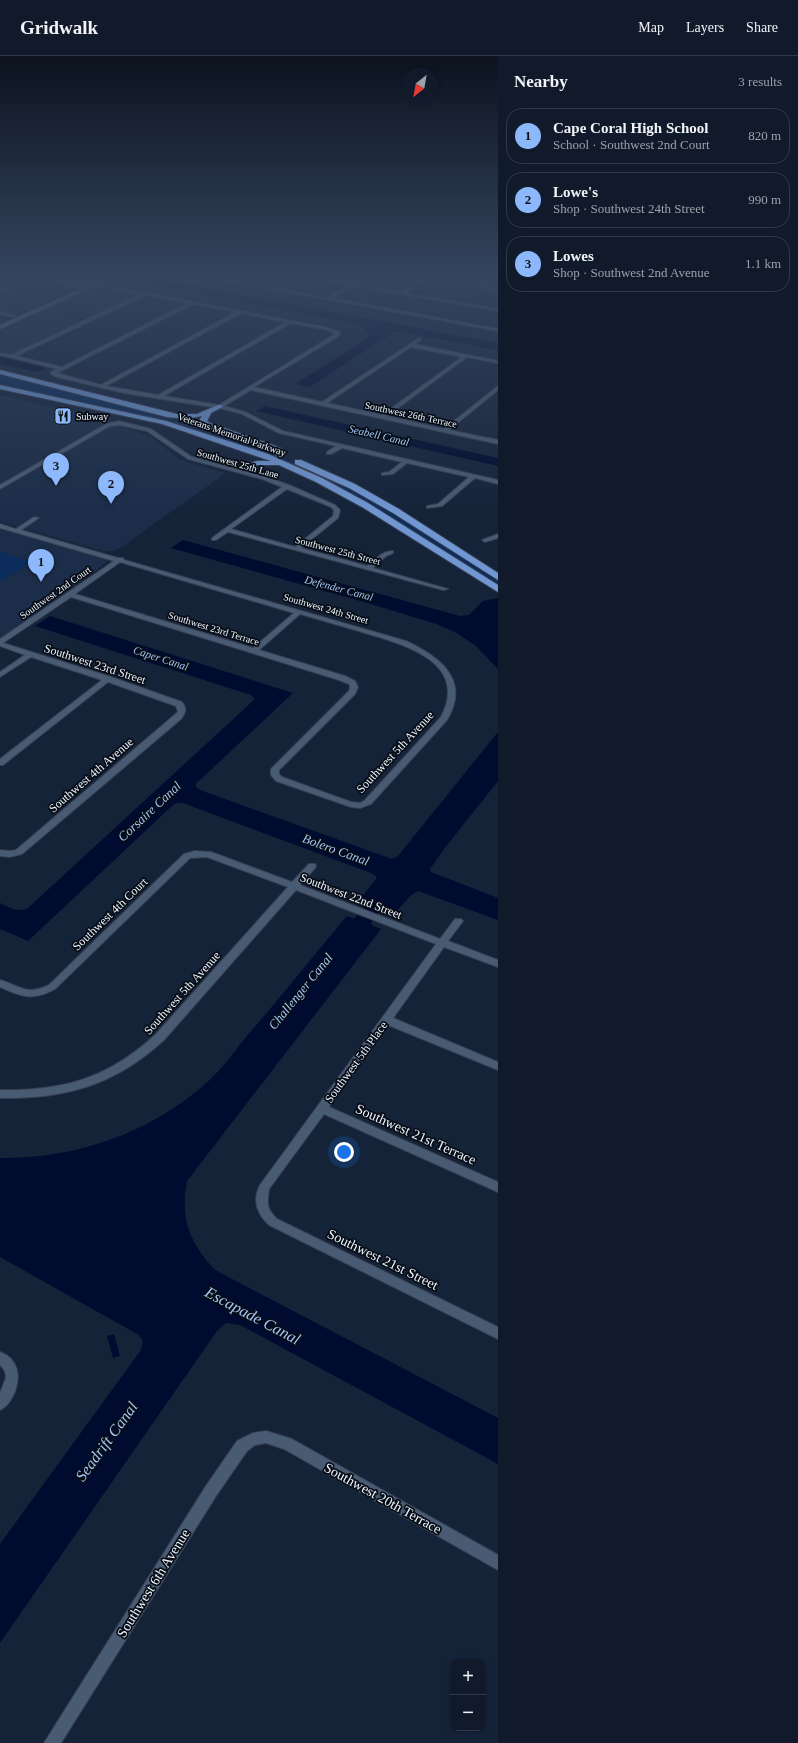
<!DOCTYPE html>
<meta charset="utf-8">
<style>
:root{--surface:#101a2b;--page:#192333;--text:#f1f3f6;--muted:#9ca1a9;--line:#303847;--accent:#8db9fc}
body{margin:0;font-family:"Times New Roman",serif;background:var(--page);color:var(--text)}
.controls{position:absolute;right:12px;bottom:12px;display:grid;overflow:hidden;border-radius:8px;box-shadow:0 2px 6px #0003}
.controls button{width:36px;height:36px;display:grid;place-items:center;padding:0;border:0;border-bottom:1px solid var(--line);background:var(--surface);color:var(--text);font:20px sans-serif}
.compass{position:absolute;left:402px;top:12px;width:36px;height:36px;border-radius:50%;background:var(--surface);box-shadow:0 2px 6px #0003;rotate:211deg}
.you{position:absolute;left:344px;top:1096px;width:14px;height:14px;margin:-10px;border:3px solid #fff;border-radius:50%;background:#1a73e8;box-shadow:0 0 0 6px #1a73e833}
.badge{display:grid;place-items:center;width:26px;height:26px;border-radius:50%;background:var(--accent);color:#111;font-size:13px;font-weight:700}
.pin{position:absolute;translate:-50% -33px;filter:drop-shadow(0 1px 2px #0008)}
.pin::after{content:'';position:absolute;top:21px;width:14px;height:12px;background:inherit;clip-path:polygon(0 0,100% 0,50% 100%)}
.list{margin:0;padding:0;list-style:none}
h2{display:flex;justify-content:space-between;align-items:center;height:52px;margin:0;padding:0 16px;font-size:17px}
h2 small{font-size:13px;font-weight:400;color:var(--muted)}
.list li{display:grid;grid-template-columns:26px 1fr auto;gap:12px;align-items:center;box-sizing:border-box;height:56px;margin:0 8px 8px;padding:0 8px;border:1px solid var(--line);border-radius:16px}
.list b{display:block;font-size:15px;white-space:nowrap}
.list p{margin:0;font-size:13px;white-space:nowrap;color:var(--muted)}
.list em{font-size:13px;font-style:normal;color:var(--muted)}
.map{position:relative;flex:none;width:498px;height:1687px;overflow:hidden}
header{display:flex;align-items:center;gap:24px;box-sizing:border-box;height:56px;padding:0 20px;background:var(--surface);border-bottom:1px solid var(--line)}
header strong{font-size:19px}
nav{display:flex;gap:22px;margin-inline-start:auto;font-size:14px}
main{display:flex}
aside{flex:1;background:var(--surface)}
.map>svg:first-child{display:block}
.built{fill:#1b2d48}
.green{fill:#0c2c5c}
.water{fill:#000b2f}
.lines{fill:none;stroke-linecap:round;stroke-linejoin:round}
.canal{fill:#000b2f;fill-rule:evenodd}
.minor-casing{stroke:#363f50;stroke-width:2}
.tertiary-casing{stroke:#363f50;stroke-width:2}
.secondary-casing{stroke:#363f50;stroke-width:2}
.trunk-casing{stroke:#363f50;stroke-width:2}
.minor{fill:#495a73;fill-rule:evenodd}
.tertiary{fill:#495a73;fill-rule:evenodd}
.secondary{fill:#587197;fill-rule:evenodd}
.trunk{fill:#7097d2;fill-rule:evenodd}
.labels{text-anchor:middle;stroke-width:3.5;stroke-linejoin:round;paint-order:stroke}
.far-street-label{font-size:10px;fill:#eef4fd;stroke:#070d16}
.far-poi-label{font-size:10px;fill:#eef4fd;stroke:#070d16;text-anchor:start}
.far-water-label{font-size:11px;font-style:italic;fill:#a6c6f6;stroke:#070d16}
.street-label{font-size:12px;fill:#eef4fd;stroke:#070d16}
.water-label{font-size:13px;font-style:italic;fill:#a6c6f6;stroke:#070d16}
.near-street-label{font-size:14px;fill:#eef4fd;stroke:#070d16}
.near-water-label{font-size:16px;font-style:italic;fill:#a6c6f6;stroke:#070d16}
</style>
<header>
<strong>Gridwalk</strong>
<nav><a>Map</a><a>Layers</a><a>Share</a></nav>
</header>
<main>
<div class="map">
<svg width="498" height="1687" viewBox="0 0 498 1687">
<rect width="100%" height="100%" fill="#152339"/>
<path class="built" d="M 33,221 L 78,231 L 12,260 L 0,257 L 0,236 Z
M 96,230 L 139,237 L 98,259 L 73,254 L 59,261 L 80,266 L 6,302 L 0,300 L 0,290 L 2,289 L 0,288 L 0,273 Z
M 0,339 L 104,363 L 151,381 L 180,404 L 226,417 L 120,492 L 113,495 L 102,495 L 0,466 Z
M 0,471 L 109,503 L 109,504 L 71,534 L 0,582 Z"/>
<path class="green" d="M 0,319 C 41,325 81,339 120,349 C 193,370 264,391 333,424 C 391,452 443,490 498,524 L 498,529 C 440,494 386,454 325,424 C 270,397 210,375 151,361 C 101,349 50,341 0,329 Z
M 0,496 L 32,506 L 0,526 Z"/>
<path class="water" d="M 146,221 L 498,287 L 498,294 L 400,276 L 394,276 L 310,331 L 295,328 L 365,284 L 368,280 L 368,276 L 362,270 L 351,267 L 135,225 Z
M 0,301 L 46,312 L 37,316 L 1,308 Z
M 265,350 L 498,402 L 498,410 L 256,355 Z
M 183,484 L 460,560 L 469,559 L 483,545 L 498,542 L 498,613 L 476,590 L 455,576 L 436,568 L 371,548 L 171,492 Z
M 50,560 L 293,637 L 200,724 L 196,727 L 196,731 L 200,734 L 392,803 L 398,800 L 498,676 L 498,725 L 444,793 L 430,813 L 431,816 L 498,842 L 498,864 L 418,835 L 410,840 L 397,855 L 378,857 L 371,867 L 373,870 L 381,873 L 187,1125 C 180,1162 189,1186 215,1214 L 498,1362 L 498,1408 L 240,1269 L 226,1267 L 217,1275 L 0,1587 L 0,1488 L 141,1294 L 143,1285 L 139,1279 L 0,1201 L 0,1102 C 74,1103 148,1078 204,1029 C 220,1016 233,997 246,981 C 281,941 313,900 347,860 L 355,863 L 360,862 L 368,853 L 366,849 L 358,846 L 376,823 L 376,820 L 371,817 L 183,747 L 176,747 L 172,750 L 28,885 L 0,873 L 0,847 C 10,852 18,857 28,852 L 255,643 L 251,639 L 35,570 Z
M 114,1278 L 120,1300 L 113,1302 L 107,1280 Z"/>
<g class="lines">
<path class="canal" d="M 375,840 L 378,841 L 379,843 L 378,845 L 354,874 L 348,874 L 346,872 L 348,870 L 372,841 Z"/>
<g class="minor-casing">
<path id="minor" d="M 32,221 L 38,221 L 0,237 L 0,234 Z
M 205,221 L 214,221 L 327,242 L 349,229 L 310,221 L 319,221 L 353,227 L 363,221 L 368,221 L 357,228 L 402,236 L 425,221 L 430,221 L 407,237 L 498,253 L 498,255 L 354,230 L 332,242 L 498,273 L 498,275 Z
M 490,221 L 495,221 L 485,229 L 490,232 L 498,233 L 498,235 L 487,234 L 480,229 Z
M 96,227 L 329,272 L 340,276 L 339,280 L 254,331 L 322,346 L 419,282 L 421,284 L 414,288 L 498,305 L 498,307 L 467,301 L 387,360 L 444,373 L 498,330 L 498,334 L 449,374 L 498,384 L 498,388 L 251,334 L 224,350 L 245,356 L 283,375 L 498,424 L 498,428 L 475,422 L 442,450 L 427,452 L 427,450 L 438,448 L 469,421 L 407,407 L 393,418 L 382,419 L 382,417 L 389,416 L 402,406 L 342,392 L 331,398 L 327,398 L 327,396 L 336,390 L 279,377 L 242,358 L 224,353 L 124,337 L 57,321 L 51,318 L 51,316 L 58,313 L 0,299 L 0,297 L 11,299 L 141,238 L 95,229 ZM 146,239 L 188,247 L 62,311 L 16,300 ZM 193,248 L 236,256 L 101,329 L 57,317 ZM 241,257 L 286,266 L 158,339 L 106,330 ZM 291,267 L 328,274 L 335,278 L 219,349 L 164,340 ZM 411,291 L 462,301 L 382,359 L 327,347 Z
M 0,256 L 16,259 L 16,260 L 14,261 L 0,258 Z
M 119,365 L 151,373 L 192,401 L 266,421 L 289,429 L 335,449 L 340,454 L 338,462 L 301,492 L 367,510 C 375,504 383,494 393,495 L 393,497 L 386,500 L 373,512 L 448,533 L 443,534 L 228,476 L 216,484 L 212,484 L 212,482 L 282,431 L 262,423 L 188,403 L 147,375 L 119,369 L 110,370 L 0,433 L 0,429 L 106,368 ZM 287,433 L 331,451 L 334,454 L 333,460 L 295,491 L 231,473 Z
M 34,461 L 39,462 L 21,474 L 118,502 L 123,502 L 124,504 L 406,585 C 440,601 471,624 447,664 L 371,748 L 360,752 L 351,751 L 276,725 L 271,719 L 271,713 L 349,635 L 350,631 L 349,628 L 339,624 L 71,541 L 3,587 L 111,621 L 182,646 C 187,653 186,656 181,663 L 22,798 L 10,801 L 0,800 L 0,794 L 10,795 L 16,794 L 178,656 L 176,650 L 108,626 L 3,709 L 0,709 L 0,703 L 102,624 L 31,601 L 0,621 L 0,616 L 25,599 L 0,590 L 0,583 L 114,505 L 0,472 L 0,468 L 16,473 ZM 120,506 L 294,557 L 253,592 L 75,538 ZM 300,558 C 321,564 342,570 362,576 C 402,588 470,605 441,661 L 365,744 L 360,747 L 351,746 L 282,721 L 279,718 L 279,714 L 355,638 L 358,631 L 355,625 L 345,620 L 259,594 Z
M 498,478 L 498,482 L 485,486 L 482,484 Z
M 195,795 L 211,796 L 292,826 L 309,808 L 315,808 L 316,810 L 315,812 L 300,829 L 440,883 L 455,863 L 461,863 L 463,865 L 448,885 L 498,904 L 498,911 L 444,891 L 393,962 L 498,1006 L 498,1014 L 388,969 L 329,1051 L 498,1126 L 498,1136 L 324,1058 L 269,1133 C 267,1148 266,1152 277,1163 L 498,1271 L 498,1283 L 269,1169 C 257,1158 252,1144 260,1129 L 436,888 L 296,834 L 164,984 C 115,1029 66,1043 0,1042 L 0,1034 C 64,1035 109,1022 156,978 L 288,831 L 207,801 L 190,802 L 55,933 C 34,945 21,941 0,931 L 0,924 C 21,930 26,940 49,929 L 184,798 Z
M 0,1296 C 19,1303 21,1321 14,1338 C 11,1344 7,1351 0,1354 C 0,1349 0,1343 0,1338 C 2,1327 12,1320 0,1309 Z
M 266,1375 L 292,1383 L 498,1499 L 498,1514 L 284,1393 L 266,1387 L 255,1389 L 247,1395 L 216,1440 L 61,1687 L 44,1687 L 206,1430 L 237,1385 L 253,1377 Z"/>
</g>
<g class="tertiary-casing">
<path id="tertiary" d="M 39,221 L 55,221 L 96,226 L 99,228 L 96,230 L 42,223 Z"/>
</g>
<g class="secondary-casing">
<path id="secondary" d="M 38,221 C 49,221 75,224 83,231 L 80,233 Z
M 107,221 L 115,221 L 0,273 L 0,269 Z"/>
</g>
<g class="trunk-casing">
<path id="trunk" d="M 0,314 L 177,358 L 197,358 L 218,349 L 222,349 L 222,351 L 211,357 L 207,365 L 210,367 L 273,389 L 282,393 L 283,398 L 282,400 L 276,400 L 275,396 L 267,393 L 204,371 L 199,365 L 202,360 L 187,363 L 167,361 L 0,318 Z
M 0,329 L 166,365 L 268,398 L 322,422 L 368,447 L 498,529 L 498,536 L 362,451 L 316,426 L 279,409 L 257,409 L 242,413 L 238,411 L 257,405 L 271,405 L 262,402 L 162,368 L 0,333 Z
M 295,404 L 301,404 L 355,428 L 399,453 L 498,517 L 498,524 L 393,457 L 349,432 L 295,408 Z"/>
</g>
<use href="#minor" class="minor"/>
<use href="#tertiary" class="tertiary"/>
<use href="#secondary" class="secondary"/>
<use href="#trunk" class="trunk"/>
</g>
<linearGradient id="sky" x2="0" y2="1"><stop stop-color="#0c131f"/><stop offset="0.48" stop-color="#35455f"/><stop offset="1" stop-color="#35455f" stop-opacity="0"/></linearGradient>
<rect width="498" height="457" fill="url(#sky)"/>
<defs>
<g id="restaurant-square" transform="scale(0.9)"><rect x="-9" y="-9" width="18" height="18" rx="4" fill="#8db9fc" stroke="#070d16"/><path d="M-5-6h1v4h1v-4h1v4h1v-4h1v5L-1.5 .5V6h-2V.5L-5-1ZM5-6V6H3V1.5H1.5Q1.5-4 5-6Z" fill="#111"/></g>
</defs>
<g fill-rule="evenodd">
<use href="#restaurant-square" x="63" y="360"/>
</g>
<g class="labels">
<g class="far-street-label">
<text transform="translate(411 358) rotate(12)" y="4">Southwest 26th Terrace</text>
<text transform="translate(232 378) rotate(19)" y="4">Veterans Memorial Parkway</text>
<text transform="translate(238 407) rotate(16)" y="4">Southwest 25th Lane</text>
<text transform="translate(338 494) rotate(15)" y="4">Southwest 25th Street</text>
<text transform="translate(55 536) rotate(-35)" y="4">Southwest 2nd Court</text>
<text transform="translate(326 552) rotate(16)" y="4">Southwest 24th Street</text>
<text transform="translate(214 572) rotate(17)" y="4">Southwest 23rd Terrace</text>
</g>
<g class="far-poi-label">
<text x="76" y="364">Subway</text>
</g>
<g class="far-water-label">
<text transform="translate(379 379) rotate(13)" y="4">Seabell Canal</text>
<text transform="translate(339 532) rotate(15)" y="4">Defender Canal</text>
<text transform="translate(161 602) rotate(18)" y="4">Caper Canal</text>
</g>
<g class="street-label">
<text transform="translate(95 608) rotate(18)" y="4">Southwest 23rd Street</text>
<text transform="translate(395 696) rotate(-47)" y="4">Southwest 5th Avenue</text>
<text transform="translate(91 719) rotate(-41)" y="4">Southwest 4th Avenue</text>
<text transform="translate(351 840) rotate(21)" y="4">Southwest 22nd Street</text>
<text transform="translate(110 858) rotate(-44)" y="4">Southwest 4th Court</text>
<text transform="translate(182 937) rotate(-48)" y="4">Southwest 5th Avenue</text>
<text transform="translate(356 1006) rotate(-54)" y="4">Southwest 5th Place</text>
</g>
<g class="water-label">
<text transform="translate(149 755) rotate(-43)" y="5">Corsaire Canal</text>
<text transform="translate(336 793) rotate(20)" y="5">Bolero Canal</text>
<text transform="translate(300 935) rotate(-51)" y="5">Challenger Canal</text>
</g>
<g class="near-street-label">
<text transform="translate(416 1078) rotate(24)" y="5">Southwest 21st Terrace</text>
<text transform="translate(383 1203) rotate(26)" y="5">Southwest 21st Street</text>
<text transform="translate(383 1442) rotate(29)" y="5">Southwest 20th Terrace</text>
<text transform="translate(153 1527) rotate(-58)" y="5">Southwest 6th Avenue</text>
</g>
<g class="near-water-label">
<text transform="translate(253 1259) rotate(28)" y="6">Escapade Canal</text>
<text transform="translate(106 1385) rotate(-54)" y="6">Seadrift Canal</text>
</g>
</g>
</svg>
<div class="controls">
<button>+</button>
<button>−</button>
</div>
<svg class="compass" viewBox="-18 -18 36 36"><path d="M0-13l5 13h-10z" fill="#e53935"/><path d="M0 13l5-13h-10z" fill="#9ca1a9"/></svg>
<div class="you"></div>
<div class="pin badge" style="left:41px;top:526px">1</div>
<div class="pin badge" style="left:111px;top:448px">2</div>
<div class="pin badge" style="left:56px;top:430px">3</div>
</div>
<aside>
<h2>Nearby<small>3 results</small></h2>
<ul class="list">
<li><span class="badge">1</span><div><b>Cape Coral High School</b><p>School · Southwest 2nd Court</p></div><em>820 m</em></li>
<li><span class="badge">2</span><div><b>Lowe's</b><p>Shop · Southwest 24th Street</p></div><em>990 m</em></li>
<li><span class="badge">3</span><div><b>Lowes</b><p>Shop · Southwest 2nd Avenue</p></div><em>1.1 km</em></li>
</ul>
</aside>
</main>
